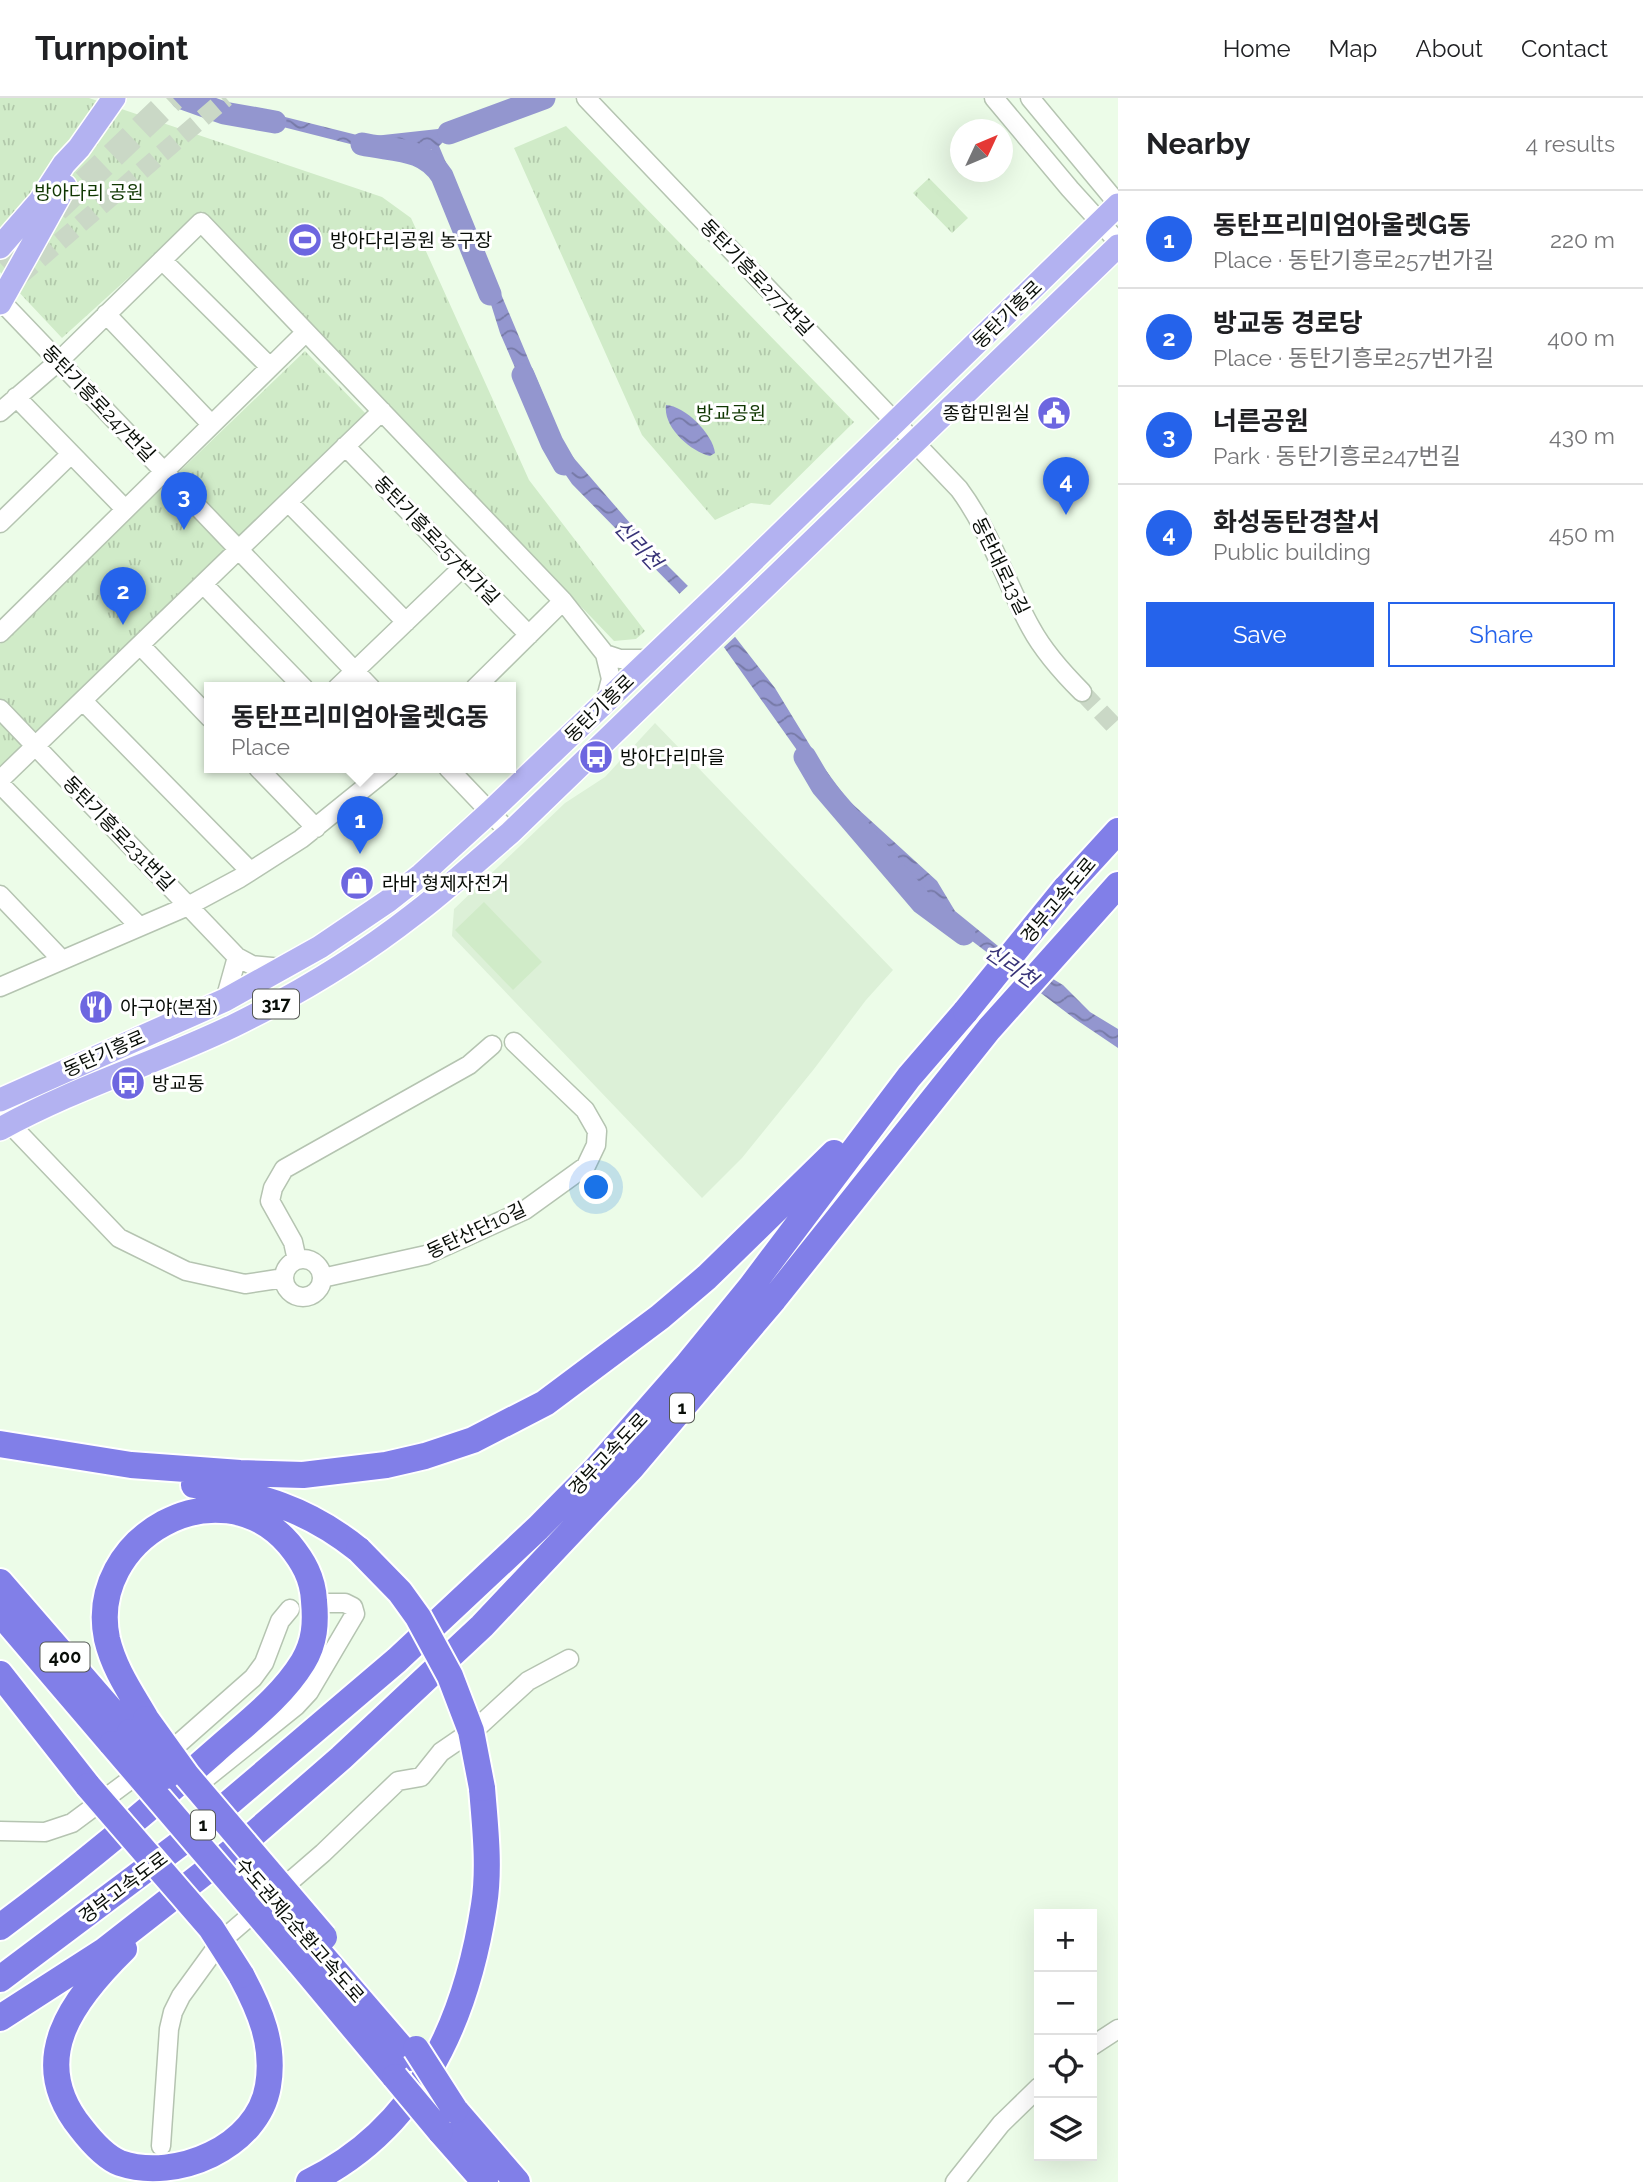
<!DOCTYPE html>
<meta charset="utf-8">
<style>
:root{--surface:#fff;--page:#f2f2f2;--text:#202124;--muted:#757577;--line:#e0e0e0;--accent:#2563eb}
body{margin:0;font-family:Raleway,"Noto Sans KR",sans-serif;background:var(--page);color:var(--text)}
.controls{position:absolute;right:21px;bottom:21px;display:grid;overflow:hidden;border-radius:0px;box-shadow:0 7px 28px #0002}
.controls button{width:63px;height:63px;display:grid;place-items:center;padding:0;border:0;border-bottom:2px solid var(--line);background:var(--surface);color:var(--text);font:35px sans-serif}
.compass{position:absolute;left:950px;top:21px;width:63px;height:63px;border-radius:50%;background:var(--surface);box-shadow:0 7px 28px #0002;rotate:46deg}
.you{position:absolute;left:597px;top:1090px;width:24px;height:24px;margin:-18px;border:5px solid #fff;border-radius:50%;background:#1a73e8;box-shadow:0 0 0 10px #1a73e833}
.badge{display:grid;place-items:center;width:46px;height:46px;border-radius:50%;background:var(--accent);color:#fff;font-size:23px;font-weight:700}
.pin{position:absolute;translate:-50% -58px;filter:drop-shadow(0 2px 4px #0008)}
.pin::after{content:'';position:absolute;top:37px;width:24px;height:21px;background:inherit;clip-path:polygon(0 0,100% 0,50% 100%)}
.popup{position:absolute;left:204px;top:584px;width:312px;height:91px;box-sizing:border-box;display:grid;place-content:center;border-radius:0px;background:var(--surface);filter:drop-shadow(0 2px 5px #0005);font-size:23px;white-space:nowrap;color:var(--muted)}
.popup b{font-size:26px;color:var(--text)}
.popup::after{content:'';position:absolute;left:50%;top:100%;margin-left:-14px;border:14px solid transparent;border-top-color:var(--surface)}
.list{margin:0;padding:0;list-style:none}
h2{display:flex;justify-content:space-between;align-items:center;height:91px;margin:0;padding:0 28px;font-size:30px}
h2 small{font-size:23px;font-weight:400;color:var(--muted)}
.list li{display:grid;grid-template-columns:46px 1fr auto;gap:21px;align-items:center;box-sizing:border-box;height:98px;padding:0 28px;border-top:2px solid var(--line)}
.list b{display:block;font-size:26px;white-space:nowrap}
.list p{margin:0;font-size:23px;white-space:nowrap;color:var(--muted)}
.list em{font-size:23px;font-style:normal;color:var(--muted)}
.actions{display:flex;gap:14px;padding:21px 28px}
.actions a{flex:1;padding:16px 0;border:2px solid var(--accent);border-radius:0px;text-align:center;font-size:24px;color:var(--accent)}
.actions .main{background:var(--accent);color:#fff}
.icon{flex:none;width:38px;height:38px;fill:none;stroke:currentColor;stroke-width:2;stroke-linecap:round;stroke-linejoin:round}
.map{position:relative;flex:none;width:1118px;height:2084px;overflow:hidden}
header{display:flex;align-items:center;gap:42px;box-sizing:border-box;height:98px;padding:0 35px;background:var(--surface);border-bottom:2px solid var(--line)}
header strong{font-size:33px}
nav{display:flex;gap:38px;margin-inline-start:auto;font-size:24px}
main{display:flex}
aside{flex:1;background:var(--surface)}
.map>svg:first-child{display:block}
.built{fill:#dcf0d7}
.green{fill:#d0ebc8}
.park{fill:url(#park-tufts)}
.water{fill:url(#water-waves)}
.pier{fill:#ecfce8}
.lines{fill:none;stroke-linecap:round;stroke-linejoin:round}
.river{stroke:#9396cf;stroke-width:23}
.minor-tunnel{stroke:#cad8c6;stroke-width:18;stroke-dasharray:18 9;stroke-linecap:butt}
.highway-tunnel{stroke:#cad8c6;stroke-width:26;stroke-dasharray:26 13;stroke-linecap:butt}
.minor-casing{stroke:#b5c4b1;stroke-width:21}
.major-casing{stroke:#fff;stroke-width:26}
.highway-casing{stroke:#fff;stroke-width:30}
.minor{stroke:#fff;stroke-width:18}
.major{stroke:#b3b2f1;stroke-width:23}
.highway{stroke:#817fe8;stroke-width:26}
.highway-bridge-casing{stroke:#fff;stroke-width:30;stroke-linecap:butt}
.highway-bridge{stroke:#817fe8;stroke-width:26}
.labels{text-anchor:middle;stroke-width:6;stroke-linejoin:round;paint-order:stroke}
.shield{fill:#fff;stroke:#535652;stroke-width:2}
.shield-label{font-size:18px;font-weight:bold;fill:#090e08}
.park-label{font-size:19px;fill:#103702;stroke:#fff}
.poi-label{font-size:19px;fill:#090e08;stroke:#fff;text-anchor:start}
.street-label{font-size:19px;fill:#090e08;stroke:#fff}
.water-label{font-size:21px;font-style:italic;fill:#383378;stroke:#fff}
</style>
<header>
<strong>Turnpoint</strong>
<nav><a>Home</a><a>Map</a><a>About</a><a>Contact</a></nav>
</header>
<main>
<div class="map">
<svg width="1118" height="2084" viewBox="0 0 1118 2084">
<defs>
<pattern id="park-tufts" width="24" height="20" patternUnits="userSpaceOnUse" patternTransform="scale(1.75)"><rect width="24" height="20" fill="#d0ebc8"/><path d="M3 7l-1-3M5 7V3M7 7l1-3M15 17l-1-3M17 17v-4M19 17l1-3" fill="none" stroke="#b1c8aa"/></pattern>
<pattern id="water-waves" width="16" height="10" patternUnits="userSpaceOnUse" patternTransform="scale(1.75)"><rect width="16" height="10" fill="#9396cf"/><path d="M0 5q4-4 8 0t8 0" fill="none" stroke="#7679a6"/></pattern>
</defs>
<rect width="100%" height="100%" fill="#ecfce8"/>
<path class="built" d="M 655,625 L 893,872 L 866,902 L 814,971 L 742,1060 L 702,1100 L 452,838 L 454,811 L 565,705 L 605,679 Z"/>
<path class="green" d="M 484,804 L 542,864 L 513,892 L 455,832 Z"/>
<path class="park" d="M 0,0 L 89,0 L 382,99 L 411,120 L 529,382 L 645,533 L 636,541 L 614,543 L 202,113 L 62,240 L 0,174 Z
M 566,28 L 854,324 L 770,407 L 751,405 L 715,422 L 642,337 L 514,50 Z
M 929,80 L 968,120 L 952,135 L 913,95 Z
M 305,253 L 368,318 L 0,672 L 0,546 Z"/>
<path class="water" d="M 185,0 L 209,0 L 365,39 L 438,31 L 522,0 L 535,0 L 451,36 L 439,48 L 566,351 L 661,461 L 722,522 L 775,590 L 822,667 L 847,701 L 937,783 L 955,813 L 998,848 L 1063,887 L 1090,914 L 1118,931 L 1118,950 L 1075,921 L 939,818 L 909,790 L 821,686 L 711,531 L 676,492 L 572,386 L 550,354 L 550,341 L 534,302 L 526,295 L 500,235 L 479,168 L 467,140 L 462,121 L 463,111 L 431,51 L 370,51 L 279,28 Z
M 666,307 C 685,308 713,336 715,355 L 710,358 C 690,353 663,329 666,307 Z"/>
<path class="pier" d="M 691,485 L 719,513 L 720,517 L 725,519 L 738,536 L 722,551 L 677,498 Z"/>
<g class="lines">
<path class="river" d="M 182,0 L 224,15 L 275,24
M 449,35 L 544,0
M 362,46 C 393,53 424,49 442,78 L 490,196
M 523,277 L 552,345 L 564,366
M 805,659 L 822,688 L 922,805 L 964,836"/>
<path class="minor-tunnel" d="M 19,179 L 226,0
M 1082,594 L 1118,632"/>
<path class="highway-tunnel" d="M 0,165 L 173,0"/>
<g class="minor-casing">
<path id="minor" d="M 586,0 L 959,391 C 991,434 1005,484 1031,530 C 1044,554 1063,575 1082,594
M 994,0 L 1070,91 L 1118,144
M 1030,0 L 1118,106
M 162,162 L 270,269
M 0,202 L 371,590
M 106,216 L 211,326
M 16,299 L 125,411
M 0,314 L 59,263 L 201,124 L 563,503 L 605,556
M 345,348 L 529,537
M 288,404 L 406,524
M 0,425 L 71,356
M 203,486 L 304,590
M 0,535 L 306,234
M 140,547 L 210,620
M 337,590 L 463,469
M 475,590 L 563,503
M 83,603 L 250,773
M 605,604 L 611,581 L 605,556 L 620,561 L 650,561
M 0,611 L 237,859
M 258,670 L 316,730
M 448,670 L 510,735
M 0,682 L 382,313
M 0,686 L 139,828
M 0,797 L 62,862
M 0,889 L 188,808 L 240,780 L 301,741 L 389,670
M 225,902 L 237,859 L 252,867 L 282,870
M 2,1020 L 10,1026 L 119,1140 L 186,1173 L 245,1186 L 284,1180
M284 1180a19 19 0 1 1 38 0a19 19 0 1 1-38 0Z
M 297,1162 L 293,1144 L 270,1103 L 273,1090 L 284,1071 L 469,967 L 492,947
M 322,1180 L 426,1157 L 525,1112 L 586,1068 L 596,1047 L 597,1033 L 585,1012 L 514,944
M 205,1681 L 296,1608 L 309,1594 L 355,1516 L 353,1509 L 345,1505 L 320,1505
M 0,1733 L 45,1734 L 72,1725 L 177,1647 L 253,1580 L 264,1565 L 280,1523 L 290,1511
M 1092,1948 L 1118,1931
M 161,2048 L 169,1931 L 173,1914 L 181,1898 L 221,1843 L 323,1755 L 398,1683 L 421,1679 L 441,1654 L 479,1628 L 528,1583 L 569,1561
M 955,2084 L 1001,2026 L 1039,1989"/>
</g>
<g class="major-casing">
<path id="major" d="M 0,149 L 40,103 L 64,66 L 79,50 L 114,0
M 0,205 L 65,88
M 0,1002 L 225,902 L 320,849 L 388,803 L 421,777 L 490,714 L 732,483 L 1118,107
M 0,1031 C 74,990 156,965 233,928 C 296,897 358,860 413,817 C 447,792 478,762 510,735 L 1118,148"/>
</g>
<g class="highway-casing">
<path id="highway" d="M 1065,791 L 1118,733
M 0,1346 L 131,1367 L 240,1375 L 303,1377 L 386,1367 L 425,1358 L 473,1342 L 545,1305 L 660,1219 L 707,1179 L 834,1055
M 194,1387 C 259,1397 307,1410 359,1452
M 0,1484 L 130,1634
M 0,1515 L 112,1646
M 0,1576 L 88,1688
M 0,1829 C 74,1774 145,1715 214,1654 C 245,1626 281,1600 303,1564 C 315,1544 316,1525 314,1503 C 313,1480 303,1463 289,1446 C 219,1365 86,1440 107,1541 C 114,1571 131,1595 146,1621
M 312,1846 L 410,1960
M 124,1851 C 72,1902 26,1962 81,2030 C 91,2043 105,2059 120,2065 C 176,2084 258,2049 268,1988 C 275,1947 260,1912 241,1877
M 298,1863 L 395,1979
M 0,1881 L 189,1739 L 397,1562 L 538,1430 L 596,1371 L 688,1266 L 750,1190 L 909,979 L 966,913
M 0,1920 L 104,1853 L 255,1735 L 341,1660 L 482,1528 L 631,1370 L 774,1201 L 989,931 L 1118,787
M 455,2012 L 517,2084
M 440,2033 L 485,2084
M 309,2084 C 419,2030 466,1924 484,1807 C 490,1769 485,1728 482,1690"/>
</g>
<use href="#minor" class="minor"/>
<use href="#major" class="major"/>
<use href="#highway" class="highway"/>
<g class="highway-bridge-casing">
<path id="highway-bridge" d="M 966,913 L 1065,791
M 359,1452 L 400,1494 L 418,1519 L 450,1578 L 471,1633 L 482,1690
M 146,1621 L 187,1678 L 324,1839
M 130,1634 L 167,1678
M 112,1646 L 298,1863
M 88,1688 L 211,1830 L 241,1877
M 416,1951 L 455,2012
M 395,1979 L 440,2033"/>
</g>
<use href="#highway-bridge" class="highway-bridge"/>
</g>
<defs>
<g id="stadium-disc" transform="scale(1.75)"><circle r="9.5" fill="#6d66e0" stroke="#fff"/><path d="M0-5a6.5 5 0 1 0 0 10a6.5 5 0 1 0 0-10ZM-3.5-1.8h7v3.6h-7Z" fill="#fff"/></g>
<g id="civic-disc" transform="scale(1.75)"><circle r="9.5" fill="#6d66e0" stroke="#fff"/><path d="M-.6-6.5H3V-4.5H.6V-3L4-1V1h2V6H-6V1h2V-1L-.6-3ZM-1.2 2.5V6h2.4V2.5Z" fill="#fff"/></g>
<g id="bus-disc" transform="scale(1.75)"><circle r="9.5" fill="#6d66e0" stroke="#fff"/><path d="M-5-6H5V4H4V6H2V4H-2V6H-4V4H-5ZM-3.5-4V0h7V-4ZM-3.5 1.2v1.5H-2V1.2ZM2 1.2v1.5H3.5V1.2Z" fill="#fff"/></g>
<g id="shop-disc" transform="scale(1.75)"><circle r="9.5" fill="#6d66e0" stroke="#fff"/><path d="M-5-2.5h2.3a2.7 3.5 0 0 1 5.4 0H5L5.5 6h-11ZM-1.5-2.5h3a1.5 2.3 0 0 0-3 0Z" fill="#fff"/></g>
<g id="restaurant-disc" transform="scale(1.75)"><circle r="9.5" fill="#6d66e0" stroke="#fff"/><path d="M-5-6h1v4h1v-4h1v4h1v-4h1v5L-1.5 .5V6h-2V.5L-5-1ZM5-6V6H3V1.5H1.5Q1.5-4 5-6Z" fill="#fff"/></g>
</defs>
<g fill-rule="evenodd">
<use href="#stadium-disc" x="305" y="142"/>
<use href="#civic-disc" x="1054" y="315"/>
<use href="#bus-disc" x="596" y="659"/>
<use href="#shop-disc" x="357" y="785"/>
<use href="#restaurant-disc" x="96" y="909"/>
<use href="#bus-disc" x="128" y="985"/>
</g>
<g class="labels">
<g class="shield">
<rect x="253" y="891.5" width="46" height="29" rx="5"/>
<rect x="670" y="1295.5" width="24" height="29" rx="5"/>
<rect x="40.5" y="1544.5" width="49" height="29" rx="5"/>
<rect x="191" y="1712.5" width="24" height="29" rx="5"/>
</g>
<g class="shield-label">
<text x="276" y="912">317</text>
<text x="682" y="1316">1</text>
<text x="65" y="1565">400</text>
<text x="203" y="1733">1</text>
</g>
<g class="park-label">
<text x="89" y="101">방아다리 공원</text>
<text x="731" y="322">방교공원</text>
</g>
<g class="poi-label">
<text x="330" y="149">방아다리공원 농구장</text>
<text x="1030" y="322" text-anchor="end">종합민원실</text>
<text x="620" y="666">방아다리마을</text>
<text x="382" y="792">라바 형제자전거</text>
<text x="120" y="916">아구야(본점)</text>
<text x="152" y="992">방교동</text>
</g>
<g class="street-label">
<text transform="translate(757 179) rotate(46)" y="7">동탄기흥로277번길</text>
<text transform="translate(1007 216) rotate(-44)" y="7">동탄기흥로</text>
<text transform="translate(99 305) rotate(46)" y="7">동탄기흥로247번길</text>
<text transform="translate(437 442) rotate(46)" y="7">동탄기흥로257번가길</text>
<text transform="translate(1001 468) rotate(64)" y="7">동탄대로13길</text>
<text transform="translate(599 610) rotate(-44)" y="7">동탄기흥로</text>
<text transform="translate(119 735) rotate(46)" y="7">동탄기흥로231번길</text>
<text transform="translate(1058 802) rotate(-50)" y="7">경부고속도로</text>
<text transform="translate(104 955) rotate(-24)" y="7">동탄기흥로</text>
<text transform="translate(476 1132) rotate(-25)" y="7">동탄산단10길</text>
<text transform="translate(608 1356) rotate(-47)" y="7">경부고속도로</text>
<text transform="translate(123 1789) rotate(-37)" y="7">경부고속도로</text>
<text transform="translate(300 1832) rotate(49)" y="7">수도권제2순환고속도로</text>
</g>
<g class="water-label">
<text transform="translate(638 447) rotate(47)" y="7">신리천</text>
<text transform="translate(1011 868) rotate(35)" y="7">신리천</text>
</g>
</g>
</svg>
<div class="controls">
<button>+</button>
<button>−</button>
<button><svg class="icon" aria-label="locate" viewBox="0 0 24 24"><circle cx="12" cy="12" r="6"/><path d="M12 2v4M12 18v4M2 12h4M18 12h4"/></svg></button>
<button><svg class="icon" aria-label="layers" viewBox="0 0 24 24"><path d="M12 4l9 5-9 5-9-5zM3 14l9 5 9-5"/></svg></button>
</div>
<svg class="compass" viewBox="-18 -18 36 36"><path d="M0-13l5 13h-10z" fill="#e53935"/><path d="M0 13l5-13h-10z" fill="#757577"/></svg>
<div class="you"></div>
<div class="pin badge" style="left:360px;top:756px">1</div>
<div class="popup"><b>동탄프리미엄아울렛G동</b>Place</div>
<div class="pin badge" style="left:123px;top:527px">2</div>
<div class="pin badge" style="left:184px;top:432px">3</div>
<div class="pin badge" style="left:1066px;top:417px">4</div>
</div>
<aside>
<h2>Nearby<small>4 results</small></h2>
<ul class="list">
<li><span class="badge">1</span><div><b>동탄프리미엄아울렛G동</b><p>Place · 동탄기흥로257번가길</p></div><em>220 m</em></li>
<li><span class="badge">2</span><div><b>방교동 경로당</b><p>Place · 동탄기흥로257번가길</p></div><em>400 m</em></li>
<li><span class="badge">3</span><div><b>너른공원</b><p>Park · 동탄기흥로247번길</p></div><em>430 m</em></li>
<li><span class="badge">4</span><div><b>화성동탄경찰서</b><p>Public building</p></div><em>450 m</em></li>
</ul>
<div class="actions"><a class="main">Save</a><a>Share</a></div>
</aside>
</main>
